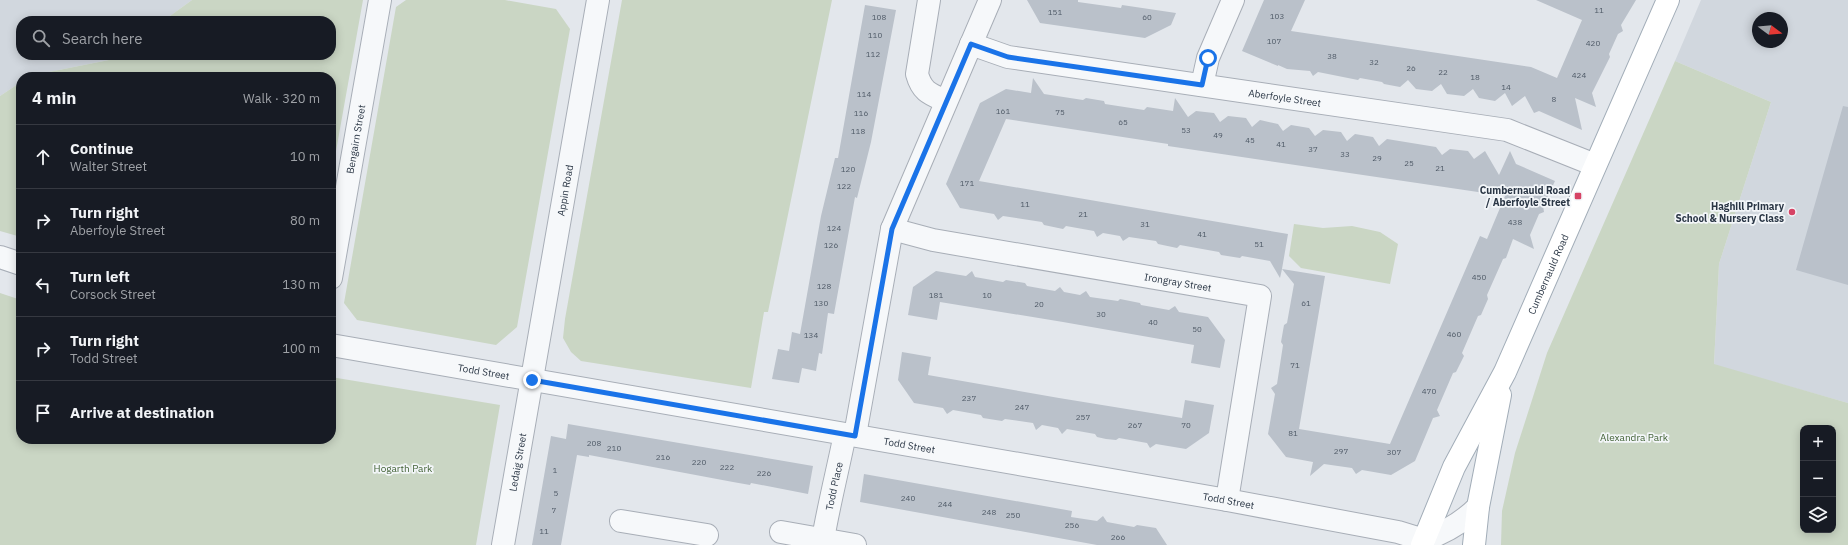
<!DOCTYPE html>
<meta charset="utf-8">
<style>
:root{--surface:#171b24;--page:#20242c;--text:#f1f3f6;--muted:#9ea1a6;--line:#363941}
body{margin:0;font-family:"IBM Plex Sans",sans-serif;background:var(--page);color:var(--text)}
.controls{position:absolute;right:12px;bottom:12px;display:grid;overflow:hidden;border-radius:8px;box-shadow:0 2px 10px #0003}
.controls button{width:36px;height:36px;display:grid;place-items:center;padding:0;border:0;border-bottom:1px solid var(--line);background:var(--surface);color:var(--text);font:20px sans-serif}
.compass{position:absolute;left:1752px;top:12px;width:36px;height:36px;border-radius:50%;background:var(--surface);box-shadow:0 2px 10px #0003;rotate:106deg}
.stop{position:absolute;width:12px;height:12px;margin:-9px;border:3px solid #1a73e8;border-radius:50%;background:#fff}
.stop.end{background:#1a73e8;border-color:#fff;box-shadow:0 1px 4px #0008}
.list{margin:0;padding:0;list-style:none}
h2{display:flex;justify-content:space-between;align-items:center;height:52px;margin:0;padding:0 16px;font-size:17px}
h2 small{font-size:13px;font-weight:400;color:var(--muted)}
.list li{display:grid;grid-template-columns:26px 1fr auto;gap:12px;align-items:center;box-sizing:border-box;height:64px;padding:0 16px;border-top:1px solid var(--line)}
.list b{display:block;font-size:15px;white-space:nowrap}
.list p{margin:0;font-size:13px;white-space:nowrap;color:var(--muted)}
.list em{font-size:13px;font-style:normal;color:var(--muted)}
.icon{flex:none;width:22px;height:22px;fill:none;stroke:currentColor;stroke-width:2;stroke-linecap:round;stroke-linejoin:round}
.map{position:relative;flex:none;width:1848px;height:545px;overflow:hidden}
.search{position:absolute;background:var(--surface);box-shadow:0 2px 10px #0003;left:16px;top:16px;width:320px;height:44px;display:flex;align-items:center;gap:10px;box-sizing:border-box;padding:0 14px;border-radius:16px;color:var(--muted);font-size:15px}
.panel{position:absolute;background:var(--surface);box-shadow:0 2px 10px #0003;left:16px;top:72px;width:320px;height:372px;border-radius:16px}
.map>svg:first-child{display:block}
.built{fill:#d1d7de;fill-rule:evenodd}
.green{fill:#cad6c4;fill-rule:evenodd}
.building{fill:#bac1ca;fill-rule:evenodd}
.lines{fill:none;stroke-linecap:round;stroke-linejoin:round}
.minor-casing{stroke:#a8aeb7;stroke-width:24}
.major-casing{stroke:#a2adb8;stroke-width:24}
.minor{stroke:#f6f8fa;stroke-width:22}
.major{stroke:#fff;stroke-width:22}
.route{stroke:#1a73e8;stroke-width:5}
.poi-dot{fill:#d64365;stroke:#f3f6f9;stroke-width:1.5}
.labels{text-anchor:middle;stroke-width:3.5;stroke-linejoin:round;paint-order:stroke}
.number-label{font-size:8px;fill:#4e5966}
.street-label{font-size:10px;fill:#2a3645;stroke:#f3f6f9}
.poi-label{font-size:10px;font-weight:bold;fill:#2a3645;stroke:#f3f6f9;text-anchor:end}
.park-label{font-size:10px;fill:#426236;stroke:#f3f6f9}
</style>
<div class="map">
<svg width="1848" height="545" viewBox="0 0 1848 545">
<rect width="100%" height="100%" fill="#e3e7ec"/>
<path class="built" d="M 0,0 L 192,0 L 163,21 L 21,21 L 21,55 L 116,55 L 109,60 L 49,72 L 32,77 L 21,77 L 21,82 L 0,96 Z
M 1701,0 L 1848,0 L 1848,403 L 1714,365 L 1719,264 L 1771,102 L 1675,61 ZM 1758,18 L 1782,18 L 1782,42 L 1758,42 Z"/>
<path class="green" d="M 192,0 L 363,0 L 331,179 L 331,77 L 32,77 L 49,72 L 109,60 L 116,55 L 331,55 L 331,21 L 163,21 Z
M 406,0 L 505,0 L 556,9 L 570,29 L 517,327 L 496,345 L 357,320 L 344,303 L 396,7 Z
M 622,0 L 832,0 L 768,312 L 764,312 L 751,388 L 581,361 L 571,352 L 563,338 L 565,319 Z
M 1675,61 L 1771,102 L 1719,264 L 1714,364 L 1848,403 L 1848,545 L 1501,545 L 1502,511 L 1515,453 L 1547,353 ZM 1803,428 L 1833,428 L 1833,530 L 1803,530 Z
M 21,82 L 21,237 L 0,231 L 0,96 Z
M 1294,224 L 1323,228 L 1352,226 L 1380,232 L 1398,244 L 1390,284 L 1301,268 L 1289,256 Z
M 0,293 L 21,300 L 21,439 L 331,439 L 331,377 L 500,405 L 476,545 L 0,545 Z"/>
<path class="building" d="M 1027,0 L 1078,0 L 1078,2 L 1121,8 L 1122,5 L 1176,13 L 1171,25 L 1145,38 L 1040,23 Z
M 1264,0 L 1305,0 L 1291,31 L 1531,67 L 1557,78 L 1582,20 L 1536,0 L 1636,0 L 1621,25 L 1623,31 L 1618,34 L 1609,54 L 1610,57 L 1592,93 L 1596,107 L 1575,98 L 1582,130 L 1539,111 L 1534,113 L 1525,96 L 1512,106 L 1505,93 L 1495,101 L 1479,98 L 1473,89 L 1464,96 L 1447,94 L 1441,84 L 1432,91 L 1416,89 L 1408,80 L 1400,87 L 1384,84 L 1382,82 L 1360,78 L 1358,80 L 1318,72 L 1313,76 L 1310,71 L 1287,69 L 1278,65 L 1278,66 L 1242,51 Z
M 865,5 L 896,10 L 871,142 L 857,198 L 855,197 L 834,314 L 828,313 L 822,354 L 819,353 L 816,371 L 802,368 L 799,383 L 772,379 L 778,349 L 789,351 L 792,332 L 800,334 L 821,216 L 835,158 L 838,158 Z
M 1033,78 L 1044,94 L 1083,100 L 1086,98 L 1104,101 L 1105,104 L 1144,110 L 1147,107 L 1173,111 L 1175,98 L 1188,117 L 1196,111 L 1214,113 L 1220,122 L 1228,116 L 1246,118 L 1252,127 L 1260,120 L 1278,124 L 1283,131 L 1291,125 L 1309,128 L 1315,136 L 1323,130 L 1341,132 L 1347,141 L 1355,134 L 1373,137 L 1379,146 L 1387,139 L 1436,147 L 1442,155 L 1450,149 L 1468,151 L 1474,159 L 1485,151 L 1499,175 L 1510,151 L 1516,164 L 1555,181 L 1543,206 L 1544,212 L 1539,214 L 1530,235 L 1534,249 L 1513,239 L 1506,258 L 1503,259 L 1487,295 L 1488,299 L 1481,315 L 1478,316 L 1462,353 L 1464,356 L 1456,372 L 1453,373 L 1437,410 L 1440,416 L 1433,418 L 1415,461 L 1391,475 L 1362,470 L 1356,474 L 1352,468 L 1324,464 L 1310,476 L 1313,462 L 1286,457 L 1268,434 L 1275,394 L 1271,388 L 1277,384 L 1283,345 L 1281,342 L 1284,325 L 1287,323 L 1294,284 L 1282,269 L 1280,278 L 1270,261 L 1242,256 L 1240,258 L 1221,255 L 1219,252 L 1180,245 L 1177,248 L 1158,244 L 1156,241 L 1129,237 L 1123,241 L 1120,236 L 1103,233 L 1097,237 L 1094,231 L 1066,226 L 1063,229 L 1044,225 L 1042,222 L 1003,216 L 998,220 L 994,214 L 960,208 L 946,184 L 980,103 L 1006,89 L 1031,93 ZM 1006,119 L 1168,144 L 1168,146 L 1505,196 L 1487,239 L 1480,236 L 1390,444 L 1299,429 L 1325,276 L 1282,269 L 1288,234 L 979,181 Z
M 1843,106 L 1848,107 L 1848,285 L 1796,270 Z
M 936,271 L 966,276 L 972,271 L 975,277 L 1003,282 L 1006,280 L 1025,283 L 1027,286 L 1055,291 L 1060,287 L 1064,292 L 1080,295 L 1086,291 L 1090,297 L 1118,301 L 1120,299 L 1140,303 L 1141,305 L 1169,310 L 1175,306 L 1179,312 L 1208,317 L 1225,340 L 1220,368 L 1191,363 L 1194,345 L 1063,322 L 940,302 L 937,320 L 908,315 L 913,287 Z
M 902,352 L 931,357 L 928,375 L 1059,398 L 1182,418 L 1185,400 L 1214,405 L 1209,433 L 1186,449 L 1156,444 L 1150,448 L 1147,443 L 1119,438 L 1116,440 L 1106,439 L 1097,437 L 1095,434 L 1067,429 L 1062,434 L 1058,428 L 1042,425 L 1036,430 L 1033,423 L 1005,419 L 1002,421 L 983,418 L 981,415 L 953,410 L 947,414 L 943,408 L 914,403 L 898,380 Z
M 568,424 L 813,466 L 808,494 L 751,483 L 750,485 L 733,482 L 589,455 L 589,457 L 577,455 L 561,545 L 532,545 L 551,436 L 566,439 Z
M 864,474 L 1072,511 L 1071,517 L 1097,521 L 1103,516 L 1107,522 L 1134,527 L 1137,525 L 1156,528 L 1167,545 L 1097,545 L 860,502 Z"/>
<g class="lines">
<g class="minor-casing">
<g id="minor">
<path d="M 929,0 L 917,74 C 922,92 930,94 946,101"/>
<path id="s1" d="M 971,44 L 1008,57 L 1507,130 L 1595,165"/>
<path d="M 1202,85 L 1208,58 L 1233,0"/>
<path id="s2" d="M 892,229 L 933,240 L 1260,296 L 1227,500"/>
<path d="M 0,257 L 21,264"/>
<path id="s3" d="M 331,278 L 380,0"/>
<path id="s4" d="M 331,345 L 1227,500 L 1398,532 L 1424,540 C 1444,533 1463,522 1478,507"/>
<path d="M 855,435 L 892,229 L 990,0"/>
<path d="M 621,521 L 707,535"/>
<path d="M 781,532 L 855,545"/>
<path id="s5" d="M 823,539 C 829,504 838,469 845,434"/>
<path id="s6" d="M 503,545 L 598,0"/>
</g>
</g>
<g class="major-casing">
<g id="major">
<path id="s7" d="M 1422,545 L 1454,467 L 1505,372 L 1668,0"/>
<path d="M 1474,545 L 1478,507 L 1500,395"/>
</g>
</g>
<use href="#minor" class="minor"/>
<use href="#major" class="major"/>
</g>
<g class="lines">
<path class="route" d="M 532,380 L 855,436 L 892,229 L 971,44 L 1008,57 L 1202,85 L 1208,58"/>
</g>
<g class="poi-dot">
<rect x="1574" y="192" width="8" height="8" rx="2"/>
<circle cx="1792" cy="212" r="4"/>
</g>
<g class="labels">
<g class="number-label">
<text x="1599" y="13">11</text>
<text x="1055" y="15">151</text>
<text x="1277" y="19">103</text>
<text x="879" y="20">108</text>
<text x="1147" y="20">60</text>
<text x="875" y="38">110</text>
<text x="1274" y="44">107</text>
<text x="1593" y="46">420</text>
<text x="873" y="57">112</text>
<text x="1332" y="59">38</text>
<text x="1374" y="65">32</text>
<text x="1411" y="71">26</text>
<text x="1443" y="75">22</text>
<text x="1579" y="78">424</text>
<text x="1475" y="80">18</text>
<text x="1506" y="90">14</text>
<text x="864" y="97">114</text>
<text x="1554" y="102">8</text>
<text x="1003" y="114">161</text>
<text x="1060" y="115">75</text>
<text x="861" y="116">116</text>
<text x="1123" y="125">65</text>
<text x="1186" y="133">53</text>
<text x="858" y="134">118</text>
<text x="1218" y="138">49</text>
<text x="1250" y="143">45</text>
<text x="1281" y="147">41</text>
<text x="1313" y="152">37</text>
<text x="1345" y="157">33</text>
<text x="1377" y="161">29</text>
<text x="1409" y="166">25</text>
<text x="1440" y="171">21</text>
<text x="848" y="172">120</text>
<text x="967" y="186">171</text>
<text x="844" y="189">122</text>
<text x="1025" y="207">11</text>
<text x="1083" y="217">21</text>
<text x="1515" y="225">438</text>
<text x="1145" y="227">31</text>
<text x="834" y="231">124</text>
<text x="1202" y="237">41</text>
<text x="1259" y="247">51</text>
<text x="831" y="248">126</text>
<text x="1479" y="280">450</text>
<text x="824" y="289">128</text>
<text x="936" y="298">181</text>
<text x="987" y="298">10</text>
<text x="821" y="306">130</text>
<text x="1306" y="306">61</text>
<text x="1039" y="307">20</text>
<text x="1101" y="317">30</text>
<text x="1153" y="325">40</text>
<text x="1197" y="332">50</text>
<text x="1454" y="337">460</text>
<text x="811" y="338">134</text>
<text x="1295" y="368">71</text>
<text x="1429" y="394">470</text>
<text x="969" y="401">237</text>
<text x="1022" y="410">247</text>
<text x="1083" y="420">257</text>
<text x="1135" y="428">267</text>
<text x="1186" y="428">70</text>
<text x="1293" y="436">81</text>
<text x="594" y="446">208</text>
<text x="614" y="451">210</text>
<text x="1341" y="454">297</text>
<text x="1394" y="455">307</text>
<text x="663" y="460">216</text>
<text x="699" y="465">220</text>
<text x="727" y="470">222</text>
<text x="555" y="473">1</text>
<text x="764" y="476">226</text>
<text x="556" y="496">5</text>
<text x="908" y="501">240</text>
<text x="945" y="507">244</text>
<text x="554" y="513">7</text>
<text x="989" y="515">248</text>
<text x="1013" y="518">250</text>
<text x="1072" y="528">256</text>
<text x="544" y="534">11</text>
<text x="1118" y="540">266</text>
</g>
<g class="street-label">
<text dy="4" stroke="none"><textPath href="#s1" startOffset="319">Aberfoyle Street</textPath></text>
<text dy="4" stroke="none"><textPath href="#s3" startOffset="141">Bengairn Street</textPath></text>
<text dy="4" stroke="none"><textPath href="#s6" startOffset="360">Appin Road</textPath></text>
<text dy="4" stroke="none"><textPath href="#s7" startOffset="299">Cumbernauld Road</textPath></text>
<text dy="4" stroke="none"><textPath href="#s2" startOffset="291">Irongray Street</textPath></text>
<text dy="4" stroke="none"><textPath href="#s4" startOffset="155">Todd Street</textPath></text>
<text dy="4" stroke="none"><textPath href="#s4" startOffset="587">Todd Street</textPath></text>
<text dy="4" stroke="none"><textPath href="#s6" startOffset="84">Ledaig Street</textPath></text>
<text dy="4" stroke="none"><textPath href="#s5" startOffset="54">Todd Place</textPath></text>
<text dy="4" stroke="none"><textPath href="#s4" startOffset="911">Todd Street</textPath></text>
</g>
<g class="poi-label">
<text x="1570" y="194">Cumbernauld Road<tspan x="1570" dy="12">/ Aberfoyle Street</tspan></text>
<text x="1784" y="210">Haghill Primary<tspan x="1784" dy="12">School &amp; Nursery Class</tspan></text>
</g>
<g class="park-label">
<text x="1634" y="441">Alexandra Park</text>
<text x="403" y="472">Hogarth Park</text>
</g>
</g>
</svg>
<div class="controls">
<button>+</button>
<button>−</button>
<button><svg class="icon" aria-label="layers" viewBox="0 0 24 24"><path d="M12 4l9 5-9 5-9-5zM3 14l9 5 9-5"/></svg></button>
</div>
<svg class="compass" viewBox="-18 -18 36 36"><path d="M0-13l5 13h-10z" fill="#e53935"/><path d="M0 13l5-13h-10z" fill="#9ea1a6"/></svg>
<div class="stop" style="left:1208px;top:58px"></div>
<div class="stop end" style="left:532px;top:380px"></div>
<div class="search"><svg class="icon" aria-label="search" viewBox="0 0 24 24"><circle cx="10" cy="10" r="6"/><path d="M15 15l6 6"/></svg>Search here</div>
<section class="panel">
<h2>4 min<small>Walk · 320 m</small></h2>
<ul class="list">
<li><svg class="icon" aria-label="ahead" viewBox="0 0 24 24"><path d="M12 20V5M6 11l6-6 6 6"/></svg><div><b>Continue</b><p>Walter Street</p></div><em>10 m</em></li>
<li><svg class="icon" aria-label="right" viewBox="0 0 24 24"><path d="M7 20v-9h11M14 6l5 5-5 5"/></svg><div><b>Turn right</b><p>Aberfoyle Street</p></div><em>80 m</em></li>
<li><svg class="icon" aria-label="left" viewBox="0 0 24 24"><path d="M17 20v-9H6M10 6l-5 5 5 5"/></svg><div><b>Turn left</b><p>Corsock Street</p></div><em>130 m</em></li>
<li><svg class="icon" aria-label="right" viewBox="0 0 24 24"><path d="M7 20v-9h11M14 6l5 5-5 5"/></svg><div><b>Turn right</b><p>Todd Street</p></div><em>100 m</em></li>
<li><svg class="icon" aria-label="arrive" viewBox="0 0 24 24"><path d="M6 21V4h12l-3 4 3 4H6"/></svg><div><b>Arrive at destination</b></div></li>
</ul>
</section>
</div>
